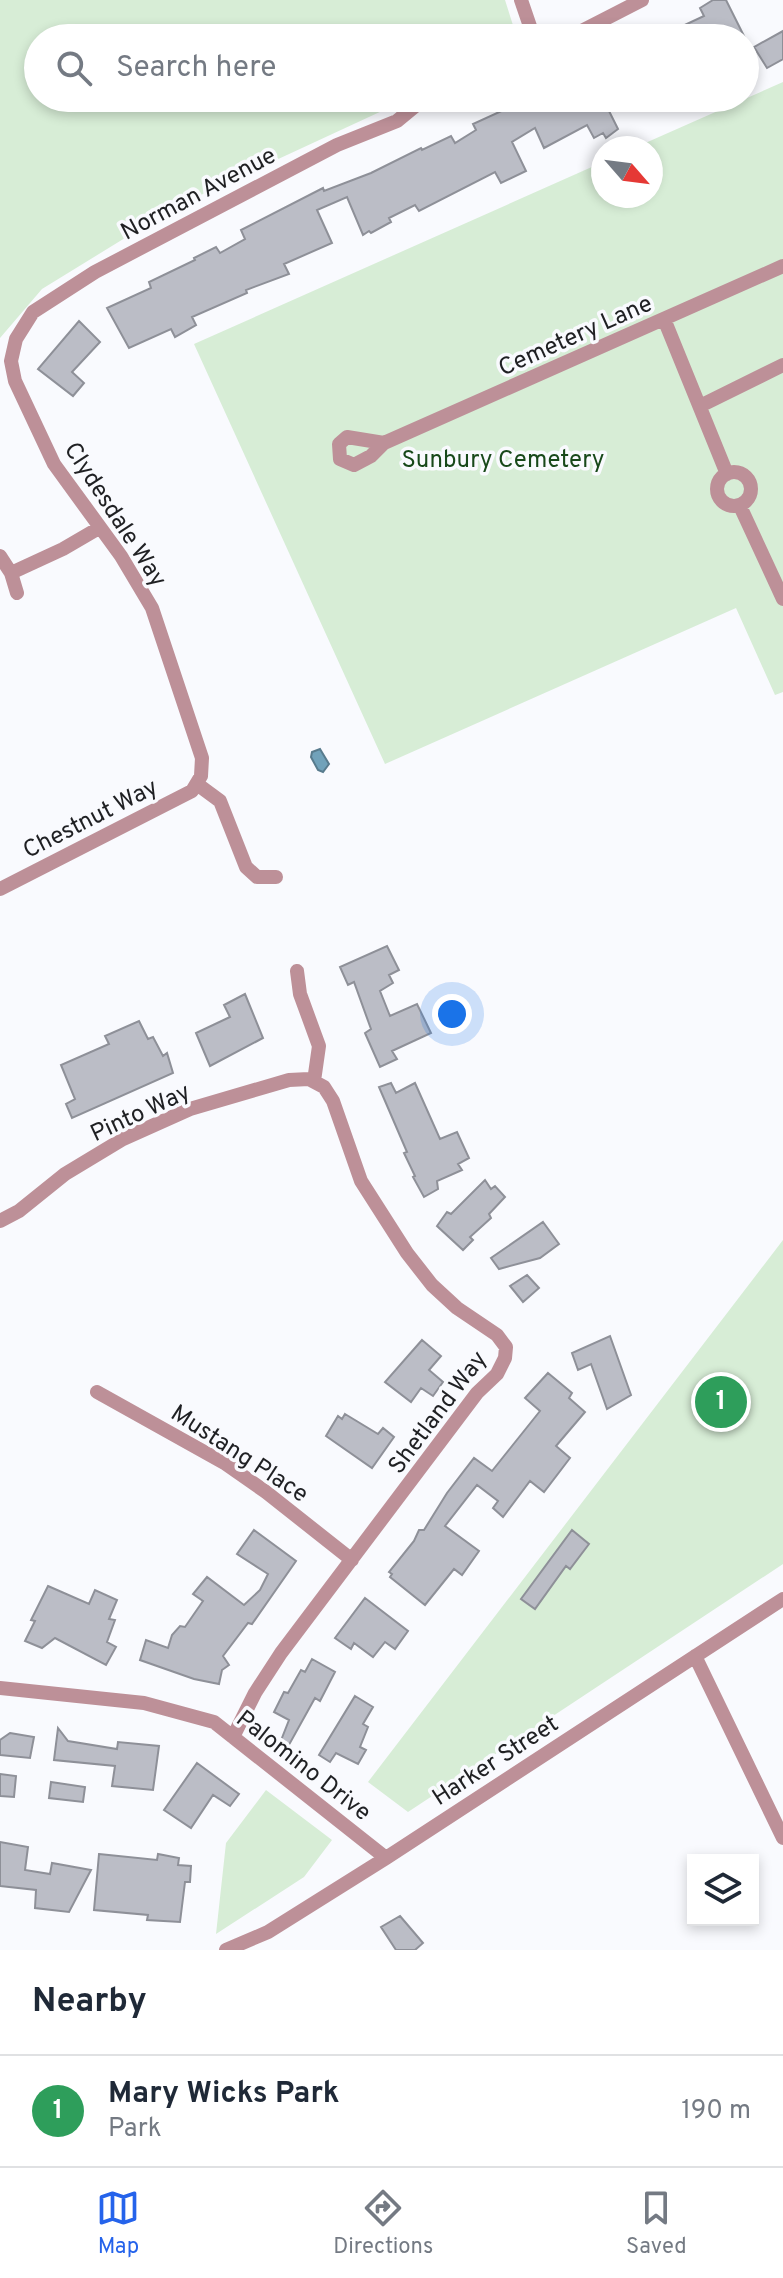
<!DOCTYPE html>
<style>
:root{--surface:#fff;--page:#f2f2f3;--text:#1f2937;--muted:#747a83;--line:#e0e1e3;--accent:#2563eb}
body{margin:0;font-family:Overpass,sans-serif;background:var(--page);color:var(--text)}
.controls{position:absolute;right:24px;bottom:24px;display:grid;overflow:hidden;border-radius:0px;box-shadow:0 4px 12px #0003}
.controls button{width:72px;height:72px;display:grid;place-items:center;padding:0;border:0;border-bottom:2px solid var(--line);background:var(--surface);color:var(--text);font:40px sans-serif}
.compass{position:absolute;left:591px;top:136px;width:72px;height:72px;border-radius:50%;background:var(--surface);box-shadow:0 4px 12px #0003;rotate:118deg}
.you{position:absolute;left:452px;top:1014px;width:28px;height:28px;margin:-20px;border:6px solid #fff;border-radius:50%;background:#1a73e8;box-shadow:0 0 0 12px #1a73e833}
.badge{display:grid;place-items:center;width:52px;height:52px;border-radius:50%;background:var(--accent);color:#fff;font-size:26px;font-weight:700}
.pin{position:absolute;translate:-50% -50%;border:4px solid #fff;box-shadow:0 2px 8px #0006}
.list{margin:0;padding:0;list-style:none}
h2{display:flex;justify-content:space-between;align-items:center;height:104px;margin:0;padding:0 32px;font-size:34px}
h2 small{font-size:26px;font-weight:400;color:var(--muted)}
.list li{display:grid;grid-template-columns:52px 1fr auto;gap:24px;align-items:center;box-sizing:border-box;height:112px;padding:0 32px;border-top:2px solid var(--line)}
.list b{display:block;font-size:30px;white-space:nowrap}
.list p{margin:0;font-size:26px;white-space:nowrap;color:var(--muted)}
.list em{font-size:26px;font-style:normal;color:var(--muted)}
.icon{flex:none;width:44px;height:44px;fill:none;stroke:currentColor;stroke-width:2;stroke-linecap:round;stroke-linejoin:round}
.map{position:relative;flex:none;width:783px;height:1950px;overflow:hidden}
.search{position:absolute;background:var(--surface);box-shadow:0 4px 12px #0003;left:24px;right:24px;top:24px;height:88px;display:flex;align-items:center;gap:20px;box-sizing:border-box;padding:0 28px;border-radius:44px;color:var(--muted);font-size:30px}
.sheet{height:216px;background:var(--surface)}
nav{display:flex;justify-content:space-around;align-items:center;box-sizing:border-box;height:112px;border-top:2px solid var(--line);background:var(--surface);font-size:22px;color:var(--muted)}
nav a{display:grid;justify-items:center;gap:4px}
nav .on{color:var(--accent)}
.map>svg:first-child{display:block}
.green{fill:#d7edd6}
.water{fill:#71a2ba;stroke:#587b8d;stroke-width:2}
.building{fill:#bbbdc6;stroke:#8e9098;stroke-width:2}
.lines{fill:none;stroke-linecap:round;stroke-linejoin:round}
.minor{stroke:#bd9098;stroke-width:14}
.labels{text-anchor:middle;stroke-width:7;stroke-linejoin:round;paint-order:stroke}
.street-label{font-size:24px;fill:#1f2023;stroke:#f9fafe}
.park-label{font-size:24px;fill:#18491a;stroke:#f9fafe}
</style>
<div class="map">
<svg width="783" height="1950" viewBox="0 0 783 1950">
<rect width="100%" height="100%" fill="#f9fafe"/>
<path class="green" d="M 0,0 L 505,0 L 517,38 L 38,38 L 38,98 L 410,98 L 177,206 L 42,289 L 0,338 Z
M 783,82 L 783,692 L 775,695 L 736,608 L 385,764 L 194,344 L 603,162 L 603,196 L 651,196 L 651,148 L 634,148 Z
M 783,1240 L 783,1564 L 408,1812 L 368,1782 Z
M 266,1790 L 332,1840 L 304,1877 L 216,1934 L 226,1843 Z"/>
<path class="water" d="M 320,749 L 329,764 L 323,772 L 318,770 L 311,757 L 312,752 Z"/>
<path class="building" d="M 713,0 L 726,0 L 745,38 L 657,38 L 704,16 L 700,8 Z
M 783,31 L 783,59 L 767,68 L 754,47 Z
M 530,98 L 617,98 L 607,107 L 618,129 L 606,138 L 603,133 L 594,138 L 587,125 L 544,148 L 535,128 L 512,142 L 526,171 L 501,183 L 495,172 L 419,211 L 415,205 L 389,218 L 391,222 L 371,233 L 369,231 L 363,235 L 347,197 L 317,210 L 332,243 L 284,264 L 289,274 L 246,290 L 247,293 L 192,317 L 196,325 L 175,337 L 171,329 L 129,348 L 107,308 L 151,288 L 149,282 L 195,260 L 194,258 L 216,247 L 220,253 L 245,239 L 241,230 L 323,188 L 324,191 L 371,173 L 421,148 L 422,150 L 451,136 L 455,143 L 476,130 L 473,124 Z
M 79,321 L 100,342 L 72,372 L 84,383 L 73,396 L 38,369 Z
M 387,946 L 399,970 L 389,975 L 393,983 L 380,991 L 390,1016 L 417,1004 L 431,1033 L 392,1051 L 397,1059 L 380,1067 L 365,1033 L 371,1029 L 354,982 L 348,985 L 340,967 Z
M 245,994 L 263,1038 L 210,1066 L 196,1033 L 230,1017 L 224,1005 Z
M 139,1021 L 148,1039 L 153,1037 L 163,1056 L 167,1053 L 173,1073 L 72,1118 L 66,1104 L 75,1099 L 61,1065 L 109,1044 L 105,1036 Z
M 391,1083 L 396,1093 L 415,1083 L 440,1139 L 457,1132 L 469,1158 L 458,1164 L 462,1170 L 437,1181 L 438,1189 L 424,1197 L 413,1177 L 415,1176 L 404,1153 L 407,1152 L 379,1087 Z
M 485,1180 L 491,1189 L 495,1186 L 505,1197 L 489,1214 L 491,1218 L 470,1237 L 473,1240 L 463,1250 L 437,1226 L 447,1212 L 451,1214 Z
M 543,1222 L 559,1244 L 540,1258 L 499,1269 L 491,1258 Z
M 527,1275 L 539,1288 L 523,1302 L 510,1286 Z
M 610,1336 L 631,1395 L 607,1409 L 591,1364 L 578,1370 L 572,1353 Z
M 422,1340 L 441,1356 L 429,1370 L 443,1382 L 433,1396 L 421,1388 L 411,1402 L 385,1382 Z
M 548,1373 L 572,1393 L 569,1398 L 585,1412 L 556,1446 L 570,1458 L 544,1492 L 530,1481 L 503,1517 L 493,1508 L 498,1501 L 477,1485 L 445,1526 L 479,1551 L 462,1575 L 454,1569 L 425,1605 L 390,1577 L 392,1574 L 389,1572 L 414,1541 L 419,1530 L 424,1530 L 447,1493 L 474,1458 L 492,1471 L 540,1411 L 525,1398 Z
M 345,1414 L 378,1434 L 383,1428 L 394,1437 L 372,1468 L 326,1436 L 338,1416 L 342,1419 Z
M 254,1530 L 296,1561 L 252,1624 L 248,1623 L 223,1656 L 229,1665 L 222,1670 L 219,1684 L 194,1679 L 140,1660 L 146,1640 L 168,1648 L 172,1635 L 180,1626 L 185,1627 L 203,1601 L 193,1594 L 207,1577 L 244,1605 L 260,1590 L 268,1574 L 237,1554 Z
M 572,1530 L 589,1544 L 570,1569 L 566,1566 L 535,1609 L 521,1599 Z
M 48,1586 L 89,1604 L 95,1590 L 117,1600 L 109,1619 L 115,1620 L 107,1642 L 116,1647 L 106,1665 L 55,1638 L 42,1648 L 25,1641 L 35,1621 L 31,1620 Z
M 365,1598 L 408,1631 L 395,1649 L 385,1642 L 373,1657 L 354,1643 L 351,1649 L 335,1638 Z
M 312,1659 L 335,1672 L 320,1701 L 315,1698 L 285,1752 L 278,1748 L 289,1720 L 274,1712 L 284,1692 L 288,1693 L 301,1670 L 305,1672 Z
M 355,1696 L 373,1707 L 363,1724 L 368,1727 L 360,1747 L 366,1750 L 358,1764 L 336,1753 L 330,1762 L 319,1755 Z
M 58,1728 L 68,1741 L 117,1749 L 118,1742 L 159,1746 L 153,1790 L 112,1786 L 115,1766 L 54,1760 Z
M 10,1733 L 34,1737 L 30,1758 L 0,1755 L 0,1740 Z
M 197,1763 L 239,1794 L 230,1806 L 213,1795 L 191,1828 L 164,1810 Z
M 0,1774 L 16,1776 L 14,1797 L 0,1796 Z
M 51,1782 L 85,1787 L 83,1802 L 49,1798 Z
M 0,1842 L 28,1847 L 25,1870 L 50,1874 L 52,1863 L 91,1870 L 69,1912 L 35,1908 L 36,1890 L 0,1886 Z
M 99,1854 L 157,1860 L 158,1854 L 179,1858 L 178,1865 L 191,1866 L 190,1882 L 185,1882 L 180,1922 L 147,1920 L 148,1915 L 94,1910 Z
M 400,1916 L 423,1943 L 415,1950 L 396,1950 L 381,1927 Z"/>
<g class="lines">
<path class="minor" d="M 521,0 L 534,38
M 568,38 L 642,0
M 664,319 L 727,474
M 700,406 L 783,365
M 384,443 L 347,437 L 339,444 L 340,459 L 354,465 L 371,456 L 384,443 L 783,266
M717 489a17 17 0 1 1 34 0a17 17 0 1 1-34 0Z
M 740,506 L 783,599
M 0,556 L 11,573 L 17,593
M 11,573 L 63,549 L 99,528
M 197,784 L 220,801 L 246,867 L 257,877 L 276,877
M 0,889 L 192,791 L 201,776 L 202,758 L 152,608 L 121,556 L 54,464 L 15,381 L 11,361 L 16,339 L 33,312 L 95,272 L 337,145 L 397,121 L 420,102 L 434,98
M 297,971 L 300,994 L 319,1046 L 314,1081
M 0,1221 L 19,1211 L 65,1174 L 123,1139 L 190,1109 L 289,1080 L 309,1079 L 324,1087 L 333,1101 L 361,1181 L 407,1253 L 432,1285 L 457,1308 L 497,1335 L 506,1347 L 505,1358 L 497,1374 L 477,1393 L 281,1653 L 255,1693 L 233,1737
M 97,1392 L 226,1464 L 266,1492 L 352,1560
M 695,1656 L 783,1838
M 0,1688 L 144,1703 L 214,1722 L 386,1858
M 226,1950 L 268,1932 L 386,1858 L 783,1599"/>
</g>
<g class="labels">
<g class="street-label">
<text transform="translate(198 193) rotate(-28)" y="8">Norman Avenue</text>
<text transform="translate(575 335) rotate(-24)" y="8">Cemetery Lane</text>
<text transform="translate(116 514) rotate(57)" y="8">Clydesdale Way</text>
<text transform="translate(90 818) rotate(-27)" y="8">Chestnut Way</text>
<text transform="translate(140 1112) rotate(-25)" y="8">Pinto Way</text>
<text transform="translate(437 1412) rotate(-53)" y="8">Shetland Way</text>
<text transform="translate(240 1453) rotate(33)" y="8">Mustang Place</text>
<text transform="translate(495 1760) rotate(-33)" y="8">Harker Street</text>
<text transform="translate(304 1765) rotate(38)" y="8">Palomino Drive</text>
</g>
<g class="park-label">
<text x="503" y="467">Sunbury Cemetery</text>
</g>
</g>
</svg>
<div class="controls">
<button><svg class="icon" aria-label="layers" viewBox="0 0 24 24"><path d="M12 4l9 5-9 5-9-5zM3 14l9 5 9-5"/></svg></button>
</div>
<svg class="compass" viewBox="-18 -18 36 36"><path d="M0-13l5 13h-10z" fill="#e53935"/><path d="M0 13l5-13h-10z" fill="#747a83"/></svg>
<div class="you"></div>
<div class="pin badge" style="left:721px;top:1402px;background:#2e9e5b">1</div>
<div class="search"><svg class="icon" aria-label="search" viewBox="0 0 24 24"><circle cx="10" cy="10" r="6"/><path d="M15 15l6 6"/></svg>Search here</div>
</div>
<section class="sheet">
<h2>Nearby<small></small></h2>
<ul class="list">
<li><span class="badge" style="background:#2e9e5b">1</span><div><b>Mary Wicks Park</b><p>Park</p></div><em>190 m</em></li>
</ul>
</section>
<nav>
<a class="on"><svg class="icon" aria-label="map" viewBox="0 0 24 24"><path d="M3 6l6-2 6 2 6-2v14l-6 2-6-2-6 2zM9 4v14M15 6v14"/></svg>Map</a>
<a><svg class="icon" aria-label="directions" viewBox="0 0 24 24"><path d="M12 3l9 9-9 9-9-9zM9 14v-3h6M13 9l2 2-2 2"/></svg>Directions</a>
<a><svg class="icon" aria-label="saved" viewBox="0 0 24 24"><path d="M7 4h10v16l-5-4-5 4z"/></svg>Saved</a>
</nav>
